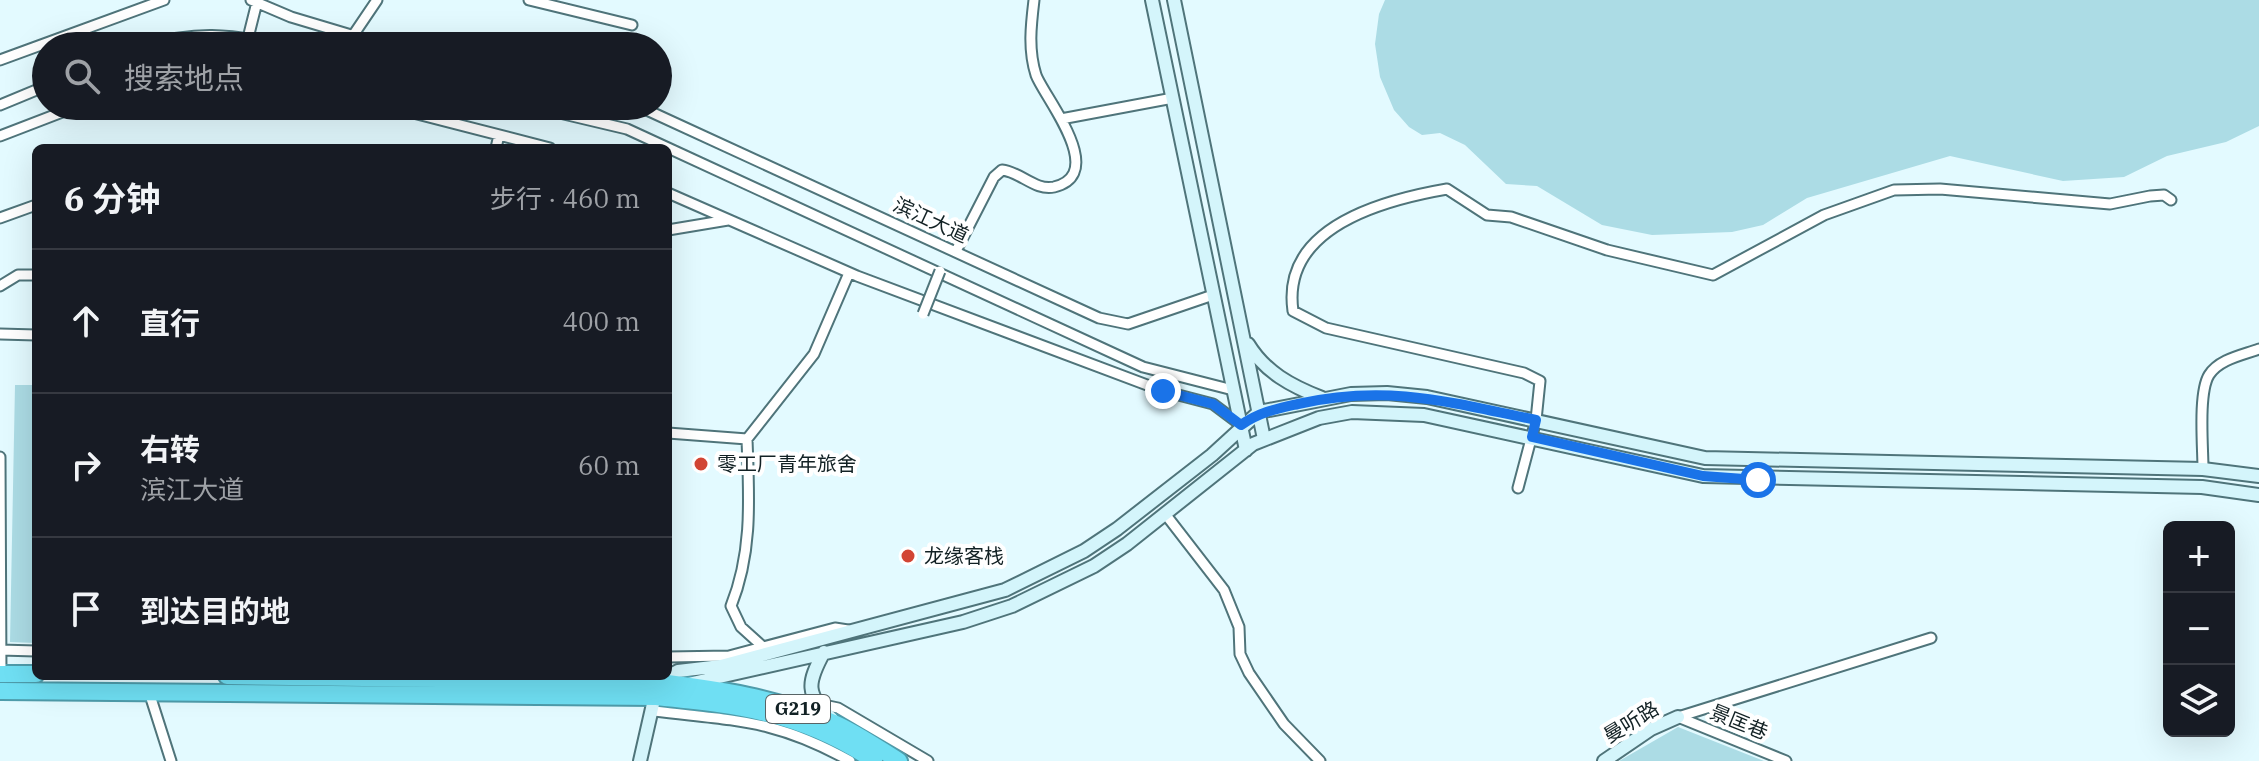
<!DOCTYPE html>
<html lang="zh">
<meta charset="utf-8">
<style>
:root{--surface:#171b24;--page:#20242c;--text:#f1f3f6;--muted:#9ea1a6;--line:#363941}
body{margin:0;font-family:"IBM Plex Serif","Noto Sans SC",serif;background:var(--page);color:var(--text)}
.controls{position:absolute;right:24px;bottom:24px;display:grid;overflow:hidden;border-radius:12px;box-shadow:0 8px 32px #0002}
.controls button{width:72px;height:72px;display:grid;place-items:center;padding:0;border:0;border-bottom:2px solid var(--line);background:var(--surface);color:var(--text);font:40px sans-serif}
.stop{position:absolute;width:24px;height:24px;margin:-18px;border:6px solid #1a73e8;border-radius:50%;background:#fff}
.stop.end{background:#1a73e8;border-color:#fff;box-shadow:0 2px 8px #0008}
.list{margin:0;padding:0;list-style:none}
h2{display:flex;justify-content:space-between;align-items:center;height:104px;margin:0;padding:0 32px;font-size:34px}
h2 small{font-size:26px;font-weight:400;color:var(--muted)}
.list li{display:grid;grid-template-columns:52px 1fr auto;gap:24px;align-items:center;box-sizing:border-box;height:144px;padding:0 32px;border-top:2px solid var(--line)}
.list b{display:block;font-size:30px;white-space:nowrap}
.list p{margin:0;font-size:26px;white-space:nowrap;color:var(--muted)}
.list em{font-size:26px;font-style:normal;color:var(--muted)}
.icon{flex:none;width:44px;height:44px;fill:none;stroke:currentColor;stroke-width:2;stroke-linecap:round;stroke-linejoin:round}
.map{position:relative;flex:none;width:2259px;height:761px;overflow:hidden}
.search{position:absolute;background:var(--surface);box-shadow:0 8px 32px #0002;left:32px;top:32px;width:640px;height:88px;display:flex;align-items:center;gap:20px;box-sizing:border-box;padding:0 28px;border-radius:44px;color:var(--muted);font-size:30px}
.panel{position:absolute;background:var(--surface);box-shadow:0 8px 32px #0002;left:32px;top:144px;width:640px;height:536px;border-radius:12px}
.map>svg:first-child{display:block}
.green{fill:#acdce5}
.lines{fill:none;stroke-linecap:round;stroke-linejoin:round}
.street-casing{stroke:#4f747a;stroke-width:13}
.secondary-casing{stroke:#4f747a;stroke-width:16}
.highway-casing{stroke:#4e9cab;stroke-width:20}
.street{stroke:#fff;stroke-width:9}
.secondary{stroke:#d4f5fb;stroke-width:12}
.highway{stroke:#6fdff3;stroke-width:16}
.street-bridge-casing{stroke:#4f747a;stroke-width:13;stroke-linecap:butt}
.street-bridge{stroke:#fff;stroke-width:9}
.route{stroke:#1a73e8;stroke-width:10}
.poi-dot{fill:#d24534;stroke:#fff;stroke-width:3}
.labels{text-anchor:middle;stroke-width:8;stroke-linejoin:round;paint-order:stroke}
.shield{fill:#fff;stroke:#596466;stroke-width:2}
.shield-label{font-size:18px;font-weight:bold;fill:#122124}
.street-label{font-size:20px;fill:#122124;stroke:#fff}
.poi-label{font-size:20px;fill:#122124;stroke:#fff;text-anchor:start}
</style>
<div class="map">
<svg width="2259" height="761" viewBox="0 0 2259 761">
<rect width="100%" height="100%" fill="#e3faff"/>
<path class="green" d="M 1385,0 L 2259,0 L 2259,126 L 2226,142 L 2167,156 L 2124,177 L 2063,181 L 1950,156 L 1807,198 L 1763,225 L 1732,232 L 1652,235 L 1602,225 L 1537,186 L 1506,184 L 1465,145 L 1440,133 L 1422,135 L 1409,127 L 1394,110 L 1380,77 L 1375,44 L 1379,14 Z
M 15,385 L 36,385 L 36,643 L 10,642 Z
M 1678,727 L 1764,761 L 1619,761 Z"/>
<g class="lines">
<g class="street-casing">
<path id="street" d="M 251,0 L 291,17 L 388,46
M 529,0 L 632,25
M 352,37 L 377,0
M 248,38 L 257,2
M 143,46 C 195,31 229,33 280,46
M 0,60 L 164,0
M 0,105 L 46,86
M 386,106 L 550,148
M 530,106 L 627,129 L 1143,367 L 1233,390
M 638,106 L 1099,318 L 1128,324 L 1213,295
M 1061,119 L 1173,98
M 0,136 L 78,106
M 496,148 L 499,135
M 668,193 L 857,276 L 1163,391 L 1213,404 L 1241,425
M 0,218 L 36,205
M 668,230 L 728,220
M 956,251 L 994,177 L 1002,170 C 1021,172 1035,191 1054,187 C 1109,174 1044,97 1036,75 C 1028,50 1031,25 1034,0
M 0,286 L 18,275 L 36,275
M 0,334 L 36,335
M 668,433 L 747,439
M 0,457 L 1,674
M 2203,469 C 2203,447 2198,393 2209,375 C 2219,359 2243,355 2259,349
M 1518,488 L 1536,420 L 1540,381 L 1524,373 L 1326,328 L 1293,311 C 1281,227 1383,200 1447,189 L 1487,215 L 1511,217 L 1607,250 L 1713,275 L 1824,215 L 1894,190 L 1940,189 L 2110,204 L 2150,196 L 2164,195 L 2171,200
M 1166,515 L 1224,590 L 1239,627 L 1240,654 L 1249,673 L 1284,724 L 1320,761
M 762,646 L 741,627 L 731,606 C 753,551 749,497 747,439 L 814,354 L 849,273
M 0,650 L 36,651
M 668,657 L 729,656 L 835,628 L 848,630
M 149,692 L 171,761
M 819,704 L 838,708 L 928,761
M 654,711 C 736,721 775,719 850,761
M 1678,717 L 1931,638
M 1678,717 L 1786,761"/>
</g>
<g class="secondary-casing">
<path id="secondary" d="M 1152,0 L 1246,450
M 1174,0 L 1264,439
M 1248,344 C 1265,372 1291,386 1322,398
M 824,652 C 807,683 805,694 832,719
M 688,684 L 963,622 L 1012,606 L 1094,566 L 1127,544 L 1253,444 L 1319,418 L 1352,412 L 1424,415 L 1703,476 L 2202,487 L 2259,495
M 640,761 L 658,682 L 678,671 L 721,666 L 1005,590 L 1084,551 L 1117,529 L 1212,455 L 1259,412 L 1351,394 L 1387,393 L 1427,397 L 1705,458 L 2203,469 L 2259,476
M 1604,761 L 1651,729 L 1678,717"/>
</g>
<g class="highway-casing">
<path id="highway" d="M 0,674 L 36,674
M 227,676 L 658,682 C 719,689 778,698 834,723 C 857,733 878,748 899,761
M 0,691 L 656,697 C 738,705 804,713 874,761"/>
</g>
<use href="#street" class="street"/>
<use href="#secondary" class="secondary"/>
<use href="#highway" class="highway"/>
<g class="street-bridge-casing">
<path id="street-bridge" d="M 923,314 L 940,271"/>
</g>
<use href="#street-bridge" class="street-bridge"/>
</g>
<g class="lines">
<path class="route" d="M 1163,391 L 1213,404 L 1241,425 C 1260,412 1276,409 1298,404 C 1387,384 1449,402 1536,420 L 1532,437 L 1703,476 L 1758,480"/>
</g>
<g class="poi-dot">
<circle cx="701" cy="464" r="8"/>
<circle cx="908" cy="556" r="8"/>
</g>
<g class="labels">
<rect class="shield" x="766" y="695" width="64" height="28" rx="6"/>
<g class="shield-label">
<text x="798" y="715">G219</text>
</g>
<g class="street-label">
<text transform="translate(931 220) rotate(25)" y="7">滨江大道</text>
<text transform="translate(1631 722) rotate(-31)" y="7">曼听路</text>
<text transform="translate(1739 722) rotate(22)" y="7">景匡巷</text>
</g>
<g class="poi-label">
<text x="717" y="471">零工厂青年旅舍</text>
<text x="924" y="563">龙缘客栈</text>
</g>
</g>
</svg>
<div class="controls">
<button>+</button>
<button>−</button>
<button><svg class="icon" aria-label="layers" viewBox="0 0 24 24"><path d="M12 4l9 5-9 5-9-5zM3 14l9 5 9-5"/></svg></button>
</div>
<div class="stop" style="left:1758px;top:480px"></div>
<div class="stop end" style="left:1163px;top:391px"></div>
<div class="search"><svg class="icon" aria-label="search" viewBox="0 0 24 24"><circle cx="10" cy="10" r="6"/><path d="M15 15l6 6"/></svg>搜索地点</div>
<section class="panel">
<h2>6 分钟<small>步行 · 460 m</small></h2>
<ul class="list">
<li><svg class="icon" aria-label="ahead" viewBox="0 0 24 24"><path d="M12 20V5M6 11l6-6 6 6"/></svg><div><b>直行</b></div><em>400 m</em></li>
<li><svg class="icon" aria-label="right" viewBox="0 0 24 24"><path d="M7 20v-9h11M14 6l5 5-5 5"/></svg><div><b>右转</b><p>滨江大道</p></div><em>60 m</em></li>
<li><svg class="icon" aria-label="arrive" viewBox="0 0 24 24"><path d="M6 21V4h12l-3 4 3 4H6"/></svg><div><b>到达目的地</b></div></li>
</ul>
</section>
</div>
